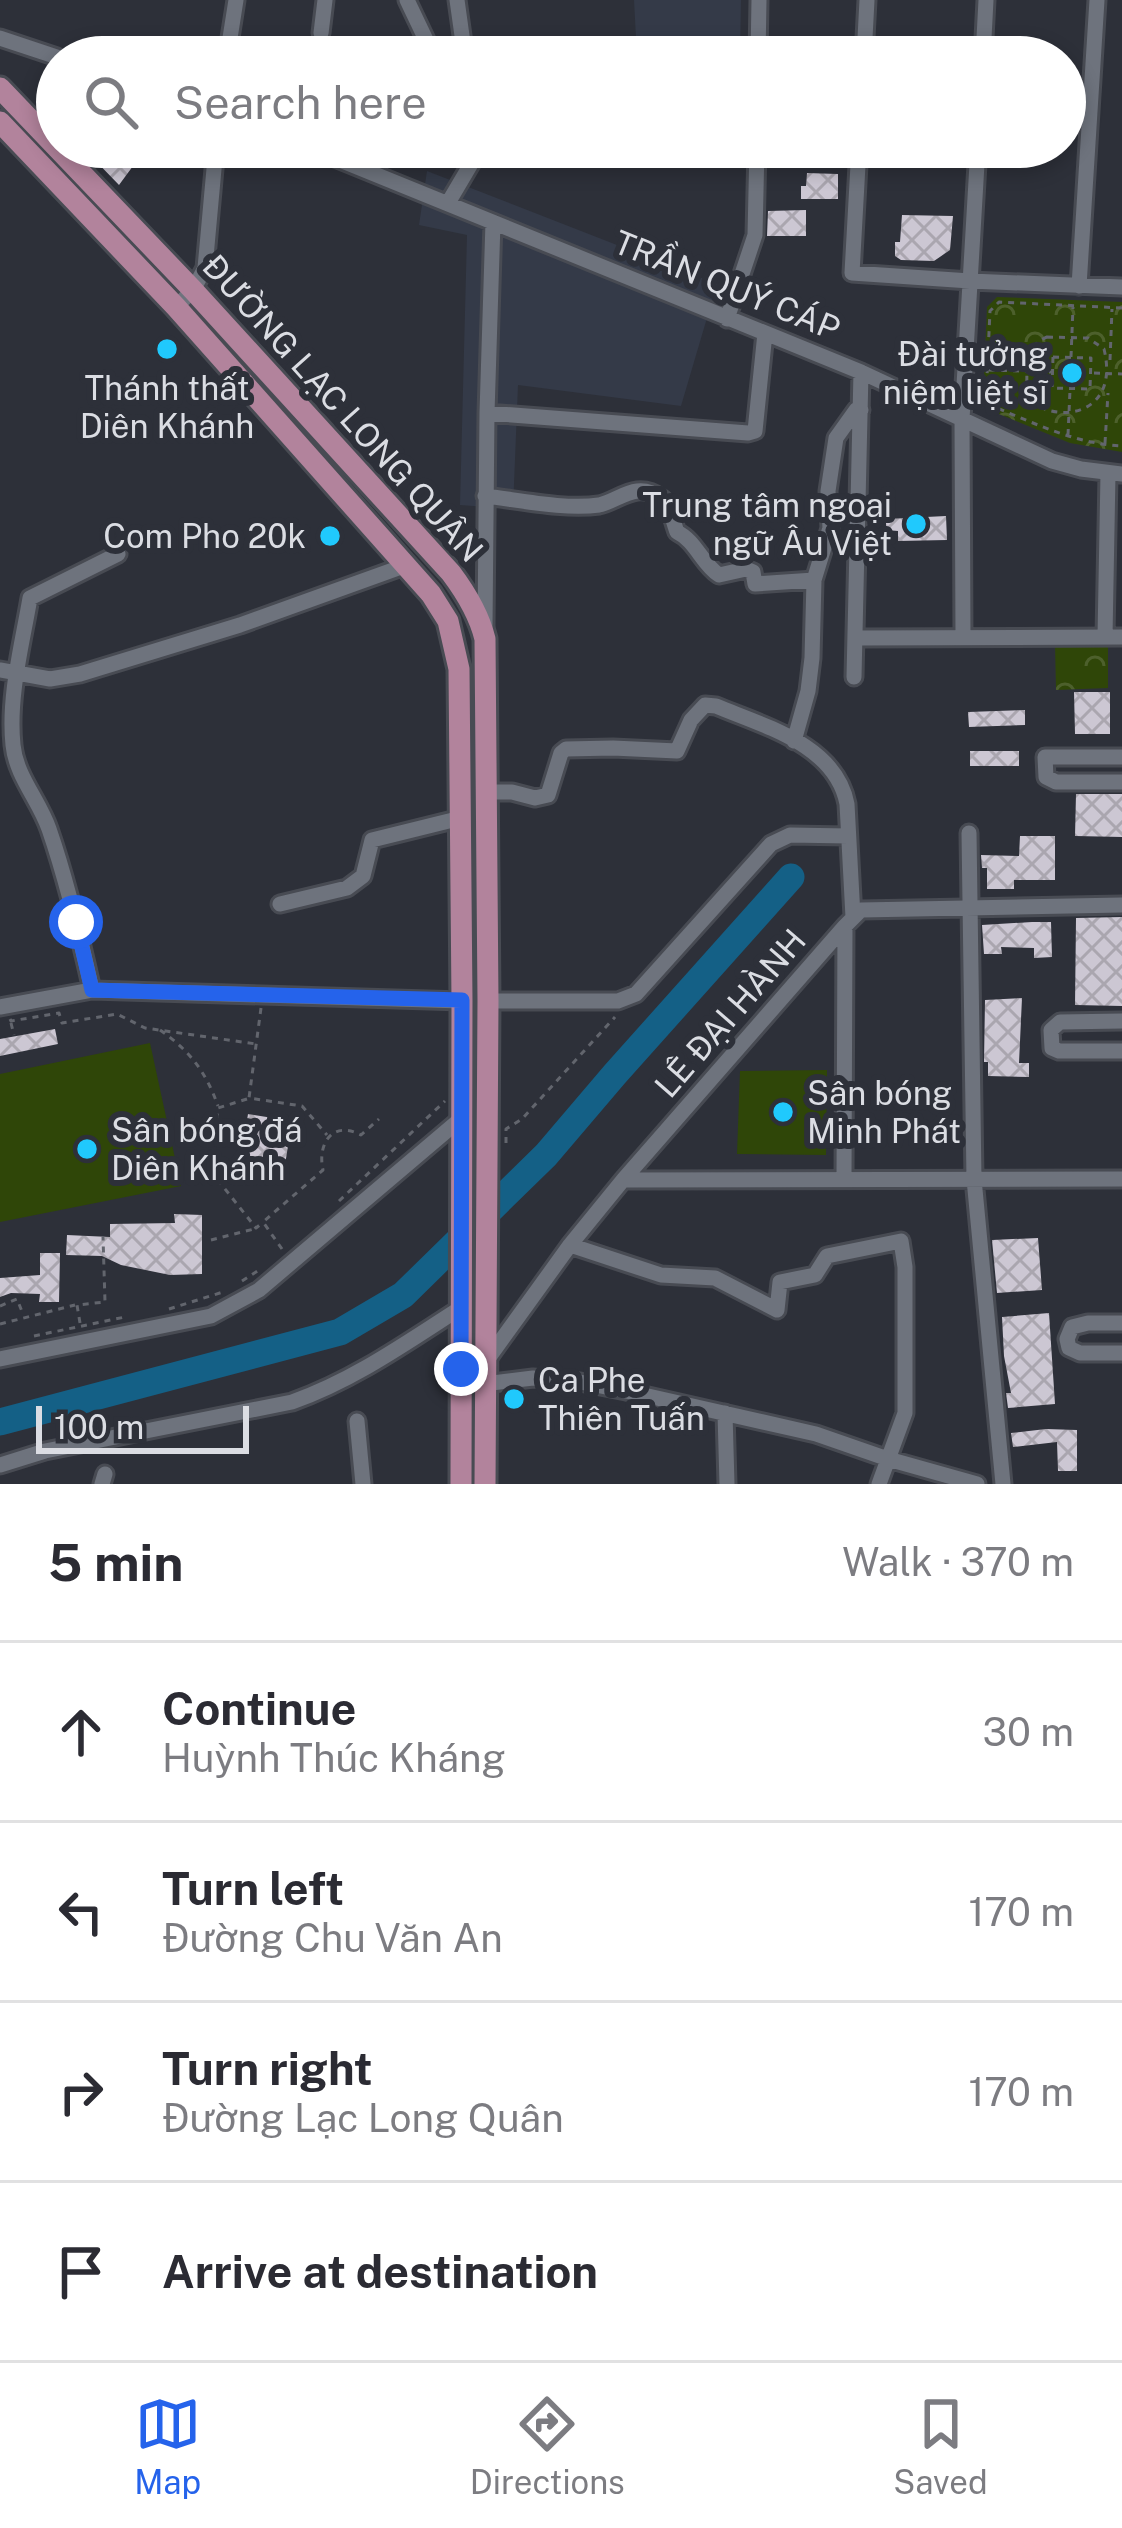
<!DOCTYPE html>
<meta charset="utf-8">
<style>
:root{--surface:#fff;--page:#f7f7f7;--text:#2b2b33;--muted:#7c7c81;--line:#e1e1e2;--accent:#2563eb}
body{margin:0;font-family:"Public Sans",sans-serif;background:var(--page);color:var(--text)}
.scale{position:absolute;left:36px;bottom:30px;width:213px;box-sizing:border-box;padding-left:12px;border:6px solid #dbdde3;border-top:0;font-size:33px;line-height:42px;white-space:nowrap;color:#dbdde3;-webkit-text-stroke:9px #2d3039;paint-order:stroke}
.stop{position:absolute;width:36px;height:36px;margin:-27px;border:9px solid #2563eb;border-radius:50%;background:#fff}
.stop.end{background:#2563eb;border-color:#fff;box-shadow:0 3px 12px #0008}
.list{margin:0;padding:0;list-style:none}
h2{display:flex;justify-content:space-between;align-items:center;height:156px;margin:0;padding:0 48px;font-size:51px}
h2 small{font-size:39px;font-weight:400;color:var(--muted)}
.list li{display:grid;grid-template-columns:78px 1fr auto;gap:36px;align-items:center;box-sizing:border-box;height:180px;padding:0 48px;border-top:3px solid var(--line)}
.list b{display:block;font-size:45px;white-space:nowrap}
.list p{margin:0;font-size:39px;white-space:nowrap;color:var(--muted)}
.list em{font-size:39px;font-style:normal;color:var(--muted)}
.icon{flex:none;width:66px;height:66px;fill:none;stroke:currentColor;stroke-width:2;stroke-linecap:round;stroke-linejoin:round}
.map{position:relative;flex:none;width:1122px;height:1484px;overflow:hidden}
.search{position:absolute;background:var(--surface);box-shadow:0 6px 18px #0003;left:36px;right:36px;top:36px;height:132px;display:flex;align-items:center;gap:30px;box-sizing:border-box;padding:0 42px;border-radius:66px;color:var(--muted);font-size:45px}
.sheet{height:876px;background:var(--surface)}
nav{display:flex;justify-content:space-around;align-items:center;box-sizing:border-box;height:168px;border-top:3px solid var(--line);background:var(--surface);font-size:33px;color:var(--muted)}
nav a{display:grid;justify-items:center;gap:6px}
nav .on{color:var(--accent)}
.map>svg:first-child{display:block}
.built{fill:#343a48}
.grass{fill:#2f4608}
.park{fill:url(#park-crowns)}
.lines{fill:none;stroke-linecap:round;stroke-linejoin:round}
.river{stroke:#146086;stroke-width:27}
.building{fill:url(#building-cross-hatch)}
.minor-casing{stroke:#484b53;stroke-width:21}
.major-casing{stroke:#484b53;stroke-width:27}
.path{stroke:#62656d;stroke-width:3;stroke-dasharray:6 6;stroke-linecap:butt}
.minor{stroke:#6e737d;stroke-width:15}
.major{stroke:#b2839c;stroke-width:21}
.route{stroke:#2563eb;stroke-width:15}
.poi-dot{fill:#20c9fd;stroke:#2d3039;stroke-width:4.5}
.labels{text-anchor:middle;stroke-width:12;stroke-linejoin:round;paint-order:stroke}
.street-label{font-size:33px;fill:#dbdde3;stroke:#2d3039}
.poi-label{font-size:33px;fill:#dbdde3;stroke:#2d3039;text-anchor:end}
</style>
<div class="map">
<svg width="1122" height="1484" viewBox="0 0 1122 1484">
<defs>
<pattern id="park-crowns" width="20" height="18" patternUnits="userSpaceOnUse" patternTransform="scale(3)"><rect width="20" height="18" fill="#2f4608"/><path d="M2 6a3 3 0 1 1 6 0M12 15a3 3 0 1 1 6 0" fill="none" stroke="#4d602c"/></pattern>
<pattern id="building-cross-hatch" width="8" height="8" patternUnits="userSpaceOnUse" patternTransform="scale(3)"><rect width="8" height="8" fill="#ccc7d3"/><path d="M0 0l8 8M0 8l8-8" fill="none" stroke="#aaa6af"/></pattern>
</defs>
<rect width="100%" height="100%" fill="#2d3039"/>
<path class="built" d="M 634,0 L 741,0 L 740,57 L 637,57 Z
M 427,171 L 717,284 L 681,406 L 518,385 L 513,509 L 460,505 L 467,235 L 419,225 Z"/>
<path class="grass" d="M 150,1043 L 181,1186 L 0,1222 L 0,1074 Z
M 827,1070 L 826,1155 L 737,1154 L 740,1071 Z"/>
<path class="park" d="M 997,297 L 1122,302 L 1122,452 L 1070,443 L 989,410 L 983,400 L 987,307 Z
M 1055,643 L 1108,644 L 1108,688 L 1056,690 Z"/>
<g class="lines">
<path class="river" d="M 0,1422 L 340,1332 L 403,1295 L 546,1155 L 615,1074 L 791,877"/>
</g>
<path class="building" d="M 95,147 L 147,147 L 119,185 L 89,154 Z
M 807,173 L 838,174 L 838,199 L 801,199 L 801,186 L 806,186 Z
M 806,210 L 806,236 L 767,236 L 768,211 Z
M 902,215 L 953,216 L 950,250 L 934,261 L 901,260 L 895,256 L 895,242 L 900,242 Z
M 946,516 L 947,540 L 898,541 L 898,531 L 886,530 L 886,519 Z
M 1074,692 L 1110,692 L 1110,734 L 1075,734 Z
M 1025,710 L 1025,725 L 969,727 L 968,712 Z
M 970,751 L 1019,751 L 1019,766 L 970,766 Z
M 1076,794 L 1122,794 L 1122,837 L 1075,836 Z
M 1020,836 L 1055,836 L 1055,880 L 1014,880 L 1014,889 L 987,889 L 987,868 L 982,868 L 981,855 L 1019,856 Z
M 1122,917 L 1122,1006 L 1075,1005 L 1076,918 Z
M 1032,922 L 1051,922 L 1052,957 L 1034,958 L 1034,948 L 1001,947 L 1002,954 L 984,954 L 982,925 Z
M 1022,998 L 1019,1063 L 1029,1063 L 1029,1077 L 988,1076 L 988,1062 L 984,1062 L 985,1000 Z
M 55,1029 L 58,1044 L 0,1056 L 0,1039 Z
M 248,1114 L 292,1121 L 284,1171 L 240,1164 Z
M 174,1214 L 202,1215 L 202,1274 L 170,1275 L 121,1265 L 102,1256 L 66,1255 L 67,1235 L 110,1237 L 110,1224 L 175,1223 Z
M 1038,1238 L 1042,1290 L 997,1293 L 992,1240 Z
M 40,1253 L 60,1253 L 59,1302 L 39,1302 L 40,1294 L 11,1293 L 0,1297 L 0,1278 L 40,1275 Z
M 1049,1313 L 1055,1404 L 1008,1408 L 1006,1393 L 1011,1393 L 1004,1356 L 1002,1317 Z
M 1046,1429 L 1077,1430 L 1077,1471 L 1058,1471 L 1057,1442 L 1013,1447 L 1011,1433 Z"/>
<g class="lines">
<g class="minor-casing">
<path id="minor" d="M 407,0 L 427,42
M 457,0 L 465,57
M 321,33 L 325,0
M 0,38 L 57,57
M 227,57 L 236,0
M 758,57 L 759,0
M 864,57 L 867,0
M 983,57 L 986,0
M 308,147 L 861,372 L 1052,461 L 1081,469 L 1122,474
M 859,147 L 852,273 L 970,281 L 1122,287
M 448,203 L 471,164 L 476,147
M 1079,286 L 1097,0
M 176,307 L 193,290 L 205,268 L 216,147
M 727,319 L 755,235 L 757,147
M 487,413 L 748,433 L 755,431 L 765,333
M 485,496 C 519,500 566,510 599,505 C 619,501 636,480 661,498 C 670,503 673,522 677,532 C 696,541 702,564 719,575 L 746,569 L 753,572 L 755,584 L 814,580
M 485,626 L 487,413 L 493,222
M 963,637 L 962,419 L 978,147
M 1105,637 L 1108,474
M 855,638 L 1122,637
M 0,670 L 50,679 L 80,674 L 240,625 L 404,566
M 854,677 L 861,372
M 794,741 L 808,691 L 812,658 L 814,580 L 830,528 L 828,491 L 836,438 L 856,410 L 861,410
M 1122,757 L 1045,757 L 1046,777 L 1056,782 L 1122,782
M 487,792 L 512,792 L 535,798 L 548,795 L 561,753 L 566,749 L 613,748 L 677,751 L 691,720 L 705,705 L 716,706 C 764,726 836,745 847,804 L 853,917
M 969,833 L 974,1179 L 1003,1484
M 280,904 L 347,888 L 363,876 L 372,840 L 461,818
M 92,990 C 80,936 67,881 49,829 C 39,800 16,776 13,745 C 8,697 22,645 30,598 L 118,554
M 488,1001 L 618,1001 L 636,994 L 771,844 L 790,835 L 848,836
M 0,1007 L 92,990 L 462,1001
M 1122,1021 L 1060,1022 L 1051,1030 L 1052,1048 L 1059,1051 L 1122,1051
M 844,1179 L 845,926
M 623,1180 L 1122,1179
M 570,1245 L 661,1275 L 715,1278 L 777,1310 L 780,1282 L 815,1275 L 827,1256 L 901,1241 L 905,1267 L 905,1413 L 879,1484
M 1122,1323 L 1088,1323 L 1072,1327 L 1067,1339 L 1069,1348 L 1080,1353 L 1122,1353
M 0,1359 L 211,1316 L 259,1290 L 463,1117
M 487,1360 L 570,1245 L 623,1180 L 845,926 L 861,910 L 1122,905
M 484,1384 L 533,1378 L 580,1382 L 626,1391 L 816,1434 L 888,1459 L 977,1484
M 725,1413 L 727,1484
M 357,1421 L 363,1484
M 0,1465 L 45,1451 L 292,1402 C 354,1380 406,1343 462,1307
M 102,1484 L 105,1474"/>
</g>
<g class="major-casing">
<path id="major" d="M 0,88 L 193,290 L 451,573 C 466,593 479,614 485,639 L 488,1001 L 485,1484
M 0,122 L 176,307 L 431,594 L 448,621 L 459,669 L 462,1001 L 461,1484"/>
</g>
<path class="path" d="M 1122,308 L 999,302 L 990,311 L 986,398 L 992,406 C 1034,423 1076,444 1122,446
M 1047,337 L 1088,338 L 1104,349 C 1122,423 1043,423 1029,396 C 1026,387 1027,376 1027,367 C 1028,352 1033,343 1047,337 Z
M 1053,357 L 1091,358 L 1090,389 L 1052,388 Z
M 1071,357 L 1073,307
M 1110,360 L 1112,309
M 989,370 L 1052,372
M 1094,373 L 1122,374
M 1068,435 L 1070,390
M 1105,443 L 1108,393
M 261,1008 L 249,1098 L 302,1106 L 327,1135
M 10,1019 L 11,1021 L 59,1013 L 62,1023 L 117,1014 L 145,1028 L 256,1044
M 11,1023 L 14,1035
M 160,1030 C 190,1051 206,1072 218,1106
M 247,1099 L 218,1108 L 214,1150 L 206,1165 L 256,1228 L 261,1224
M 506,1143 L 506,1129 L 522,1119 L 615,1017
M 339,1201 L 445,1101
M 211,1240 L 254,1229
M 282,1249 L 263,1222 L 323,1170 C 317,1143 333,1120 361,1135 L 379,1119
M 242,1281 L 259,1270
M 0,1306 L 17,1299 L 23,1314
M 169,1309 L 223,1292
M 80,1323 L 77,1305 L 105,1302 L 103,1237
M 0,1324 L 75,1305
M 34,1336 L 125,1317"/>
<use href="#minor" class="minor"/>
<use href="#major" class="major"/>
</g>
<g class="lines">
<path class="route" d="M 76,922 L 92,990 L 462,1000 L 461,1369"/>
</g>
<g class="poi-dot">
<circle cx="167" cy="349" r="12"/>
<circle cx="1072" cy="373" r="12"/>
<circle cx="916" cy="524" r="12"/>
<circle cx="330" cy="536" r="12"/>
<circle cx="783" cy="1112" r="12"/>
<circle cx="87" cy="1149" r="12"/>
<circle cx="514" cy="1399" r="12"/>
</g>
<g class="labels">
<g class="street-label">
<text transform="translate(727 285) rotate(22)" y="12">TRẦN QUÝ CÁP</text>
<text transform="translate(343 408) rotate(48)" y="12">ĐƯỜNG LẠC LONG QUÂN</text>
<text transform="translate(730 1013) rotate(-49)" y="12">LÊ ĐẠI HÀNH</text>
</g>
<g class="poi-label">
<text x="1048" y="366">Đài tưởng<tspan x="1048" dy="38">niệm liệt sĩ</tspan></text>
<text x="167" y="400" text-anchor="middle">Thánh thất<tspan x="167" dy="38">Diên Khánh</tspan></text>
<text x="892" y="517">Trung tâm ngoại<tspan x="892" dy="38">ngữ Âu Việt</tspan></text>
<text x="306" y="548">Com Pho 20k</text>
<text x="807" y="1105" text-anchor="start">Sân bóng<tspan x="807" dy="38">Minh Phát</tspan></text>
<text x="111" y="1142" text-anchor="start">Sân bóng đá<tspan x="111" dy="38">Diên Khánh</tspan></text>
<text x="538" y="1392" text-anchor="start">Ca Phe<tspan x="538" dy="38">Thiên Tuấn</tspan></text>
</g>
</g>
</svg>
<div class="scale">100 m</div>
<div class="stop" style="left:76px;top:922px"></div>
<div class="stop end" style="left:461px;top:1369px"></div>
<div class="search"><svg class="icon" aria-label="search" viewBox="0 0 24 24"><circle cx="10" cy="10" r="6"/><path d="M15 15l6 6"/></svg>Search here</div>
</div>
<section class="sheet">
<h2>5 min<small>Walk · 370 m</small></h2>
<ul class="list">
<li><svg class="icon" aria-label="ahead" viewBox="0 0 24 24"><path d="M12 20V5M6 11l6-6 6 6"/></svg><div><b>Continue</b><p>Huỳnh Thúc Kháng</p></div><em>30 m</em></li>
<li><svg class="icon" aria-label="left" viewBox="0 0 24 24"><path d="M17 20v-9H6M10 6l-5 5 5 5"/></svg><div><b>Turn left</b><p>Đường Chu Văn An</p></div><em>170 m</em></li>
<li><svg class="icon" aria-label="right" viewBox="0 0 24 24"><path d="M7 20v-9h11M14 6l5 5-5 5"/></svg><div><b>Turn right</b><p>Đường Lạc Long Quân</p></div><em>170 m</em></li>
<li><svg class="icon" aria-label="arrive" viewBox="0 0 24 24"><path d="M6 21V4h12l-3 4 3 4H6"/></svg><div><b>Arrive at destination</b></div></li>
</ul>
</section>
<nav>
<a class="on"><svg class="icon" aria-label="map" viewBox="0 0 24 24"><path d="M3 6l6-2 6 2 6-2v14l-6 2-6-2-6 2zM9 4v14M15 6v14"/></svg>Map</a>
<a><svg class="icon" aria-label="directions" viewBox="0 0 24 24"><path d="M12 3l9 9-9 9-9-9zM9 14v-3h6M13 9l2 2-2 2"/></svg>Directions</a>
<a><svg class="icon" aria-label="saved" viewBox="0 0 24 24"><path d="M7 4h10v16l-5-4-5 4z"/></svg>Saved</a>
</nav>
